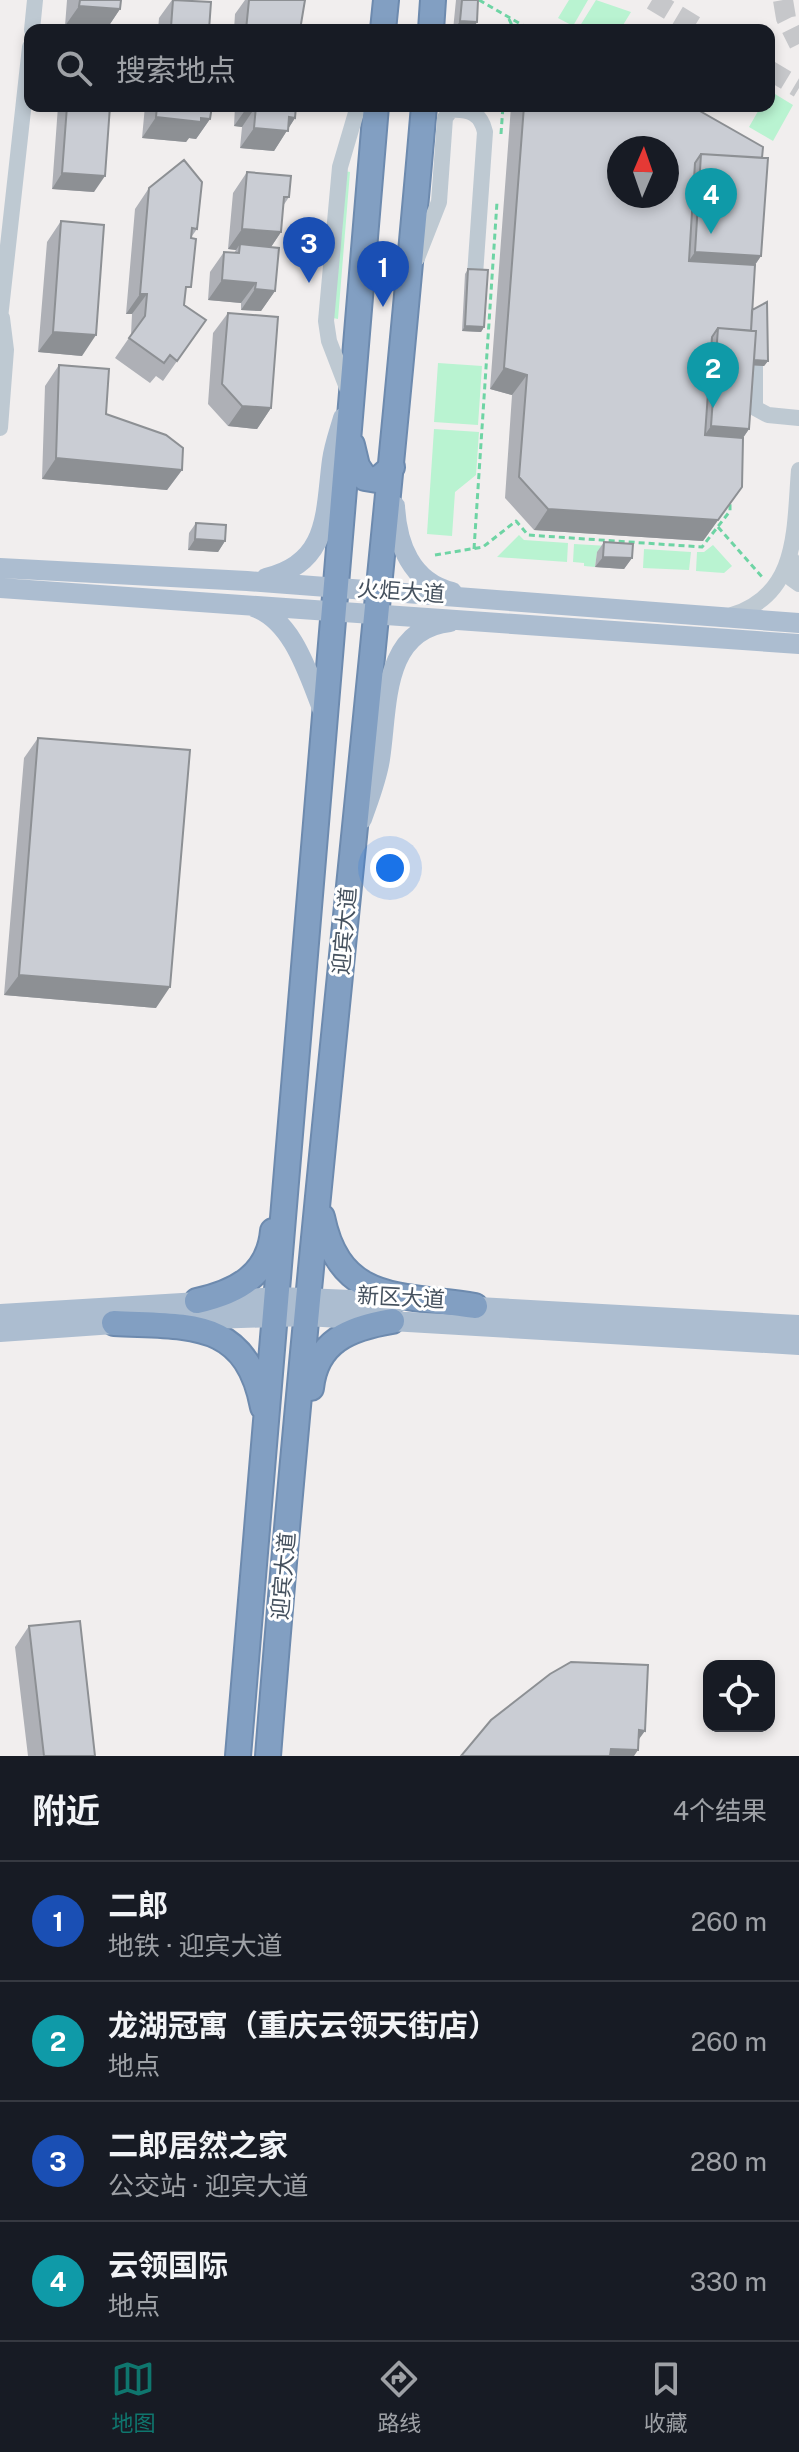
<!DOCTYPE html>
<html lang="zh">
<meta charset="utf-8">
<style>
:root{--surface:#171b24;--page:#20242c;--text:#f1f3f6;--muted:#9ea1a6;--line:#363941;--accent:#0f766e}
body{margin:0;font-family:"Public Sans","Noto Sans SC",sans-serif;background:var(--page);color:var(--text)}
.controls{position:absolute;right:24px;bottom:24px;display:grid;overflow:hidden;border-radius:16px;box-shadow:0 4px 12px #0003}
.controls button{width:72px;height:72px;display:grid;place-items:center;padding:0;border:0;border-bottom:2px solid var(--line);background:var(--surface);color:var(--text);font:40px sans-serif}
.compass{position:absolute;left:607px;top:136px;width:72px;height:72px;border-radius:50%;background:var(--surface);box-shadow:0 4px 12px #0003;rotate:2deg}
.you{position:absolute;left:390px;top:868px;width:28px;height:28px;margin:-20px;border:6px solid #fff;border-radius:50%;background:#1a73e8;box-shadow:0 0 0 12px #1a73e833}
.badge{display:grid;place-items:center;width:52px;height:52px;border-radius:50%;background:var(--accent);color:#fff;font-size:26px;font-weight:700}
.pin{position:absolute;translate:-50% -66px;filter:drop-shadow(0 2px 4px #0008)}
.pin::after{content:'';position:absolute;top:42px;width:28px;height:24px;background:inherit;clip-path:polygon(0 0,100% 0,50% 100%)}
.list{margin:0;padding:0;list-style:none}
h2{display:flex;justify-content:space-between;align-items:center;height:104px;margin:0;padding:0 32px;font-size:34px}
h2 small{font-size:26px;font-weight:400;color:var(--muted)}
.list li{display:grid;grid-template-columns:52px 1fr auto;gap:24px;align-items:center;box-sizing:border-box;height:120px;padding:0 32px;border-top:2px solid var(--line)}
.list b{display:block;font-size:30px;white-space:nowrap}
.list p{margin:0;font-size:26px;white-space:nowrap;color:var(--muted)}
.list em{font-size:26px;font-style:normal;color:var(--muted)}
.icon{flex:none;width:44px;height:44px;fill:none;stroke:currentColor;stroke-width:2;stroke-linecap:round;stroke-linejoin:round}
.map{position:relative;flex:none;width:799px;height:1756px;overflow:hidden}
.search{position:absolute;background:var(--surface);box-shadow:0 4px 12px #0003;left:24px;right:24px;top:24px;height:88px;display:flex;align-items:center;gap:20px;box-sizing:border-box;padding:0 28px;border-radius:16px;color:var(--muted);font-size:30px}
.sheet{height:584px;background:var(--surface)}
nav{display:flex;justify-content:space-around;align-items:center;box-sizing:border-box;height:112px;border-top:2px solid var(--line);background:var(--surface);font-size:22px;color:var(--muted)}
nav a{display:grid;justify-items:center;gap:4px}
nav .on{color:var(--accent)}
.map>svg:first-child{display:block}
.green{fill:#b9f3d1}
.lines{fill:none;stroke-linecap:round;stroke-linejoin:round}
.major-tunnel{stroke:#c6c7ca;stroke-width:20;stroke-dasharray:20 10;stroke-linecap:butt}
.highway-casing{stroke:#6d8aae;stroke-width:28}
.path{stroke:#6ed4a4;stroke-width:3;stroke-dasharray:6 4;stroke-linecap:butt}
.minor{stroke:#bec9d2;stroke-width:16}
.major{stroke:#acbdd0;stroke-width:20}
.highway{stroke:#829fc2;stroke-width:24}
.wall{fill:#aeb0b6}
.shaded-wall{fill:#8d9094}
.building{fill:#cacdd4;stroke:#8d9094;stroke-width:2;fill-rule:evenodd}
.labels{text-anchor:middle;stroke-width:6;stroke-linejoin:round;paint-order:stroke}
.street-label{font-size:22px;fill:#45515e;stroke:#fff}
</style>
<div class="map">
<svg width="799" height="1756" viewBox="0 0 799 1756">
<rect width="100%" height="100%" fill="#f1eeee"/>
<path class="green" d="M 569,0 L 588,0 L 573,26 L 558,18 Z
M 596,0 L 631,12 L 620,30 L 578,29 Z
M 770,91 L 793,105 L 773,141 L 749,127 L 761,106 L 769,106 Z
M 345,171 L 350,172 L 338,319 L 333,318 Z
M 438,363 L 482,366 L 478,425 L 434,422 Z
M 434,429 L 479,432 L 476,475 L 455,492 L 452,536 L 427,534 Z
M 519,535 L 524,540 L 568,543 L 567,562 L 497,557 Z
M 574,544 L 626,547 L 597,552 L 595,567 L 584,566 L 584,563 L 573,562 Z
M 713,545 L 732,566 L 724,573 L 696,571 L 697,552 L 704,552 Z
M 644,549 L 691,552 L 689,570 L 643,568 Z"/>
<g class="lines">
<path class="major-tunnel" d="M 652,0 L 702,30
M 783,0 L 786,18 L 799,44
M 769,70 L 799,88"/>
<g class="highway-casing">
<path id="highway" d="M 383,30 L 386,0
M 431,30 L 433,0
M 352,445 L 357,466 L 365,478 L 377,480 L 392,467
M 322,1217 C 340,1305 402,1294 475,1306
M 197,1301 C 237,1292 269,1275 273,1231
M 114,1323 C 188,1327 246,1318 263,1407
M 311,1388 C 316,1341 350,1328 392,1321
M 238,1756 L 376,106
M 268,1756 C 311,1205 377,656 424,106"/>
</g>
<path class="path" d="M 479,0 L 531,30
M 509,19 L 514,30
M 508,30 L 508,21
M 501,134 L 503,106
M 718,527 L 763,578
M 474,549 L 497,202
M 435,555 L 483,547 L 516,521 L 528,535 L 702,547 L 730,511 L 730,504"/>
<path class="minor" d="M 32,30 L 35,0
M 417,258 L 439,202 L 445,118 L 451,110 C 469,109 481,113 485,132 L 475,275
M 0,318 L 30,47
M 0,322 L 2,318 L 6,350 L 0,428
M 755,366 L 755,408 L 768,415 L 799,418
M 349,393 L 329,341 L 326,321 L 340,167 L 358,106
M 792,560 L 792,579 L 799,584
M 732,615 C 799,594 794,530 799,470"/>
<path class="major" d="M 395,506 C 397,544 411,582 452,592
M 0,568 L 247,581 L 799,623
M 266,578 C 330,563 325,512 332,460 C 334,446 339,432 343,418
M 0,588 L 799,644
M 254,607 C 296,622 310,681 326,718
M 362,819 C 369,799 377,779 380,759 C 388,709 381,629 450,622
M 460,1306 L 799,1325
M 0,1314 L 279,1297 L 400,1302
M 180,1320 L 306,1316 L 799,1345
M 0,1332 L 128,1323"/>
<use href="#highway" class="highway"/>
</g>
<path class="wall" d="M 67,0 L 121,0 L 120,9 L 106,30 L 65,26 Z
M 172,0 L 192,0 L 209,30 L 158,30 L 159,18 Z
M 245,0 L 305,0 L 300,30 L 234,30 L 235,14 Z
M 456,0 L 478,0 L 477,22 L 472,30 L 453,30 Z
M 58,106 L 110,106 L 94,192 L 52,189 Z
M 145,106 L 212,106 L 210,119 L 196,139 L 189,138 L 186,142 L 142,138 Z
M 235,106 L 296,106 L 295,118 L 274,151 L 240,148 L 242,127 L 234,126 Z
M 511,106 L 691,106 L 761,256 L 755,265 L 752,310 L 768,361 L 764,366 L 754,365 L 749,429 L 743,438 L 742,487 L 703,541 L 534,530 L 505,498 L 512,395 L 490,389 Z
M 247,172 L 289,197 L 283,206 L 281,232 L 271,247 L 275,291 L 261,311 L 241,310 L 241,303 L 208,300 L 210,272 L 224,252 L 234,253 L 236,250 L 228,249 L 233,193 Z
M 149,188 L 197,229 L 192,236 L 184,305 L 206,320 L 163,381 L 156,376 L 150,383 L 115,358 L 131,335 L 132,314 L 126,314 L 135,209 Z
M 61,221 L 82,356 L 38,352 L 47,242 Z
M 468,269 L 484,327 L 481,332 L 462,331 L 465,274 Z
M 228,313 L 271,408 L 257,429 L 228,426 L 208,404 L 213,333 Z
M 59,365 L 106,414 L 182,470 L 167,490 L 42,479 L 45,386 Z
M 196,523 L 225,541 L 218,552 L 188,550 L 189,533 Z
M 604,542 L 632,558 L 624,569 L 595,567 L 597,552 Z
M 38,738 L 156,1008 L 4,995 L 24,758 Z
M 29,1626 L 95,1756 L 28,1756 L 15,1647 Z"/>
<path class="shaded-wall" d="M 79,6 L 120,9 L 106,30 L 65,26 Z
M 460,21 L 477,22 L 472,30 L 454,30 Z
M 248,106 L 256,106 L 242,127 L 234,126 Z
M 156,117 L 201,118 L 210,119 L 196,139 L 189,138 L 186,142 L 142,138 Z
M 289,117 L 295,118 L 274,151 L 240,148 L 254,128 Z
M 62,173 L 105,176 L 94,192 L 52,189 Z
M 242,229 L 281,232 L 267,253 L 240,244 L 236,250 L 228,249 Z
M 695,252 L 761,256 L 741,285 L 675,281 Z
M 222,280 L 256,283 L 241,303 L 208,300 Z
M 255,289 L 275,291 L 261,311 L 241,310 Z
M 140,294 L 147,294 L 132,314 L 126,314 Z
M 465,326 L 484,327 L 481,332 L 462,331 Z
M 53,332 L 96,335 L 82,356 L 38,352 Z
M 748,360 L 768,361 L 764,366 L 745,365 Z
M 504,368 L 527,375 L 512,395 L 490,389 Z
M 242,406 L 271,408 L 257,429 L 228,426 Z
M 711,426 L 749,429 L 729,458 L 691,455 Z
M 56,458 L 182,470 L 167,490 L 42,479 Z
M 742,487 L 703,541 L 534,530 L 548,509 Z
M 195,539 L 225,541 L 218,552 L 188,550 Z
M 603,557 L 632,558 L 624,569 L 595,567 Z
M 19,975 L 170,987 L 156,1008 L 4,995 Z
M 639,1730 L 645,1731 L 631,1750 L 638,1750 L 634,1756 L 606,1756 L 611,1749 Z"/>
<path class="building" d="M 80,0 L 121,0 L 120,9 L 79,6 Z
M 173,0 L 211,2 L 209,30 L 173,30 L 171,27 Z
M 249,0 L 305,0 L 300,30 L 246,30 Z
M 462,0 L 478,0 L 477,22 L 460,21 Z
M 67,106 L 110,106 L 105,176 L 62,173 Z
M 157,106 L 212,106 L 210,119 L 201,118 L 201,122 L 156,117 Z
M 251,106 L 296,106 L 295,118 L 289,117 L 288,131 L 254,128 L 256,106 Z
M 524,106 L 691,106 L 763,147 L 762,158 L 701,154 L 695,163 L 689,261 L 755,265 L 751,331 L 718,328 L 712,337 L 705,435 L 743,438 L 742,487 L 718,520 L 548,509 L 519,477 L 527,375 L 504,368 ZM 619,148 L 667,148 L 667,196 L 619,196 Z
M 701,154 L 768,158 L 761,256 L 695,252 Z
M 184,160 L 202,182 L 197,229 L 192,228 L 191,238 L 196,239 L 191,287 L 186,287 L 184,305 L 206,320 L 177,361 L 170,355 L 164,363 L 129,338 L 145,316 L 147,294 L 140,294 L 149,188 Z
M 247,172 L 291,176 L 289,197 L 284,197 L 281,232 L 242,229 Z
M 61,221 L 104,225 L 96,335 L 53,332 Z
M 240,244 L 279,248 L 275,291 L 255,289 L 256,283 L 222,280 L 224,252 L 239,253 Z
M 468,269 L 488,270 L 484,327 L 465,326 Z
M 767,302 L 768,361 L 754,360 L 756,331 L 751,331 L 752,310 Z
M 228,313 L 278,317 L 271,408 L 242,406 L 222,384 Z
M 718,328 L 756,331 L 749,429 L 711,426 Z
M 59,365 L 109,369 L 106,414 L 166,435 L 183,448 L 182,470 L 56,458 Z
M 196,523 L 226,525 L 225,541 L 195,539 Z
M 604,542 L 633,544 L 632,558 L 603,557 Z
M 38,738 L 190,750 L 170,987 L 19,975 Z
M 80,1621 L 95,1756 L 44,1756 L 29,1626 Z
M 571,1662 L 648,1665 L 645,1731 L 639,1730 L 638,1750 L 611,1749 L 610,1756 L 461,1756 L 491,1720 L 550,1674 Z"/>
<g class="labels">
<g class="street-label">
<text transform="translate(401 591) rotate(4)" y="8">火炬大道</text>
<text transform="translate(344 931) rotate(-85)" y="8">迎宾大道</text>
<text transform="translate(401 1297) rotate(3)" y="8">新区大道</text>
<text transform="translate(283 1576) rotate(-85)" y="8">迎宾大道</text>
</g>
</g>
</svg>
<div class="controls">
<button><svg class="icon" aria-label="locate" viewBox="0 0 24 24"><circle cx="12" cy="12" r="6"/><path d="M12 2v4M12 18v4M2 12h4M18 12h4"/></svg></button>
</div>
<svg class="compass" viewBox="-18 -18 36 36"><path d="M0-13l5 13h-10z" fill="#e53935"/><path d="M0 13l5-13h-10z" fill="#9ea1a6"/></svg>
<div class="you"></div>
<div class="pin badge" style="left:383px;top:307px;background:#1a4fb4">1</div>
<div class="pin badge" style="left:713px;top:408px;background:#0f9aa8">2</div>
<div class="pin badge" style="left:309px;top:283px;background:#1a4fb4">3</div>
<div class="pin badge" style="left:711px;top:234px;background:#0f9aa8">4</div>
<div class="search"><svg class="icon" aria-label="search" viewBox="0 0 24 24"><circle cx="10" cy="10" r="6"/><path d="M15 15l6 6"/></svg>搜索地点</div>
</div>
<section class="sheet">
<h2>附近<small>4个结果</small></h2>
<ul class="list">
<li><span class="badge" style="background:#1a4fb4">1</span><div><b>二郎</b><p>地铁 · 迎宾大道</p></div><em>260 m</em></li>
<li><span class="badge" style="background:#0f9aa8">2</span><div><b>龙湖冠寓（重庆云领天街店）</b><p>地点</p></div><em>260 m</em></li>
<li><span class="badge" style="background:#1a4fb4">3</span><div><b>二郎居然之家</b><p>公交站 · 迎宾大道</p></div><em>280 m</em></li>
<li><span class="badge" style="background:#0f9aa8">4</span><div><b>云领国际</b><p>地点</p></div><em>330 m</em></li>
</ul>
</section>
<nav>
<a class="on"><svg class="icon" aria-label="map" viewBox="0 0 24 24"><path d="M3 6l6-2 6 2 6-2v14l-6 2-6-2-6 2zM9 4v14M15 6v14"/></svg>地图</a>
<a><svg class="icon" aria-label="directions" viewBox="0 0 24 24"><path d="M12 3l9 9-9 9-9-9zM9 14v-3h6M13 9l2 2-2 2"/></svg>路线</a>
<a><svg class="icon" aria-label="saved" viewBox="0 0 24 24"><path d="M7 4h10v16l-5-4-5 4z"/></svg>收藏</a>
</nav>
